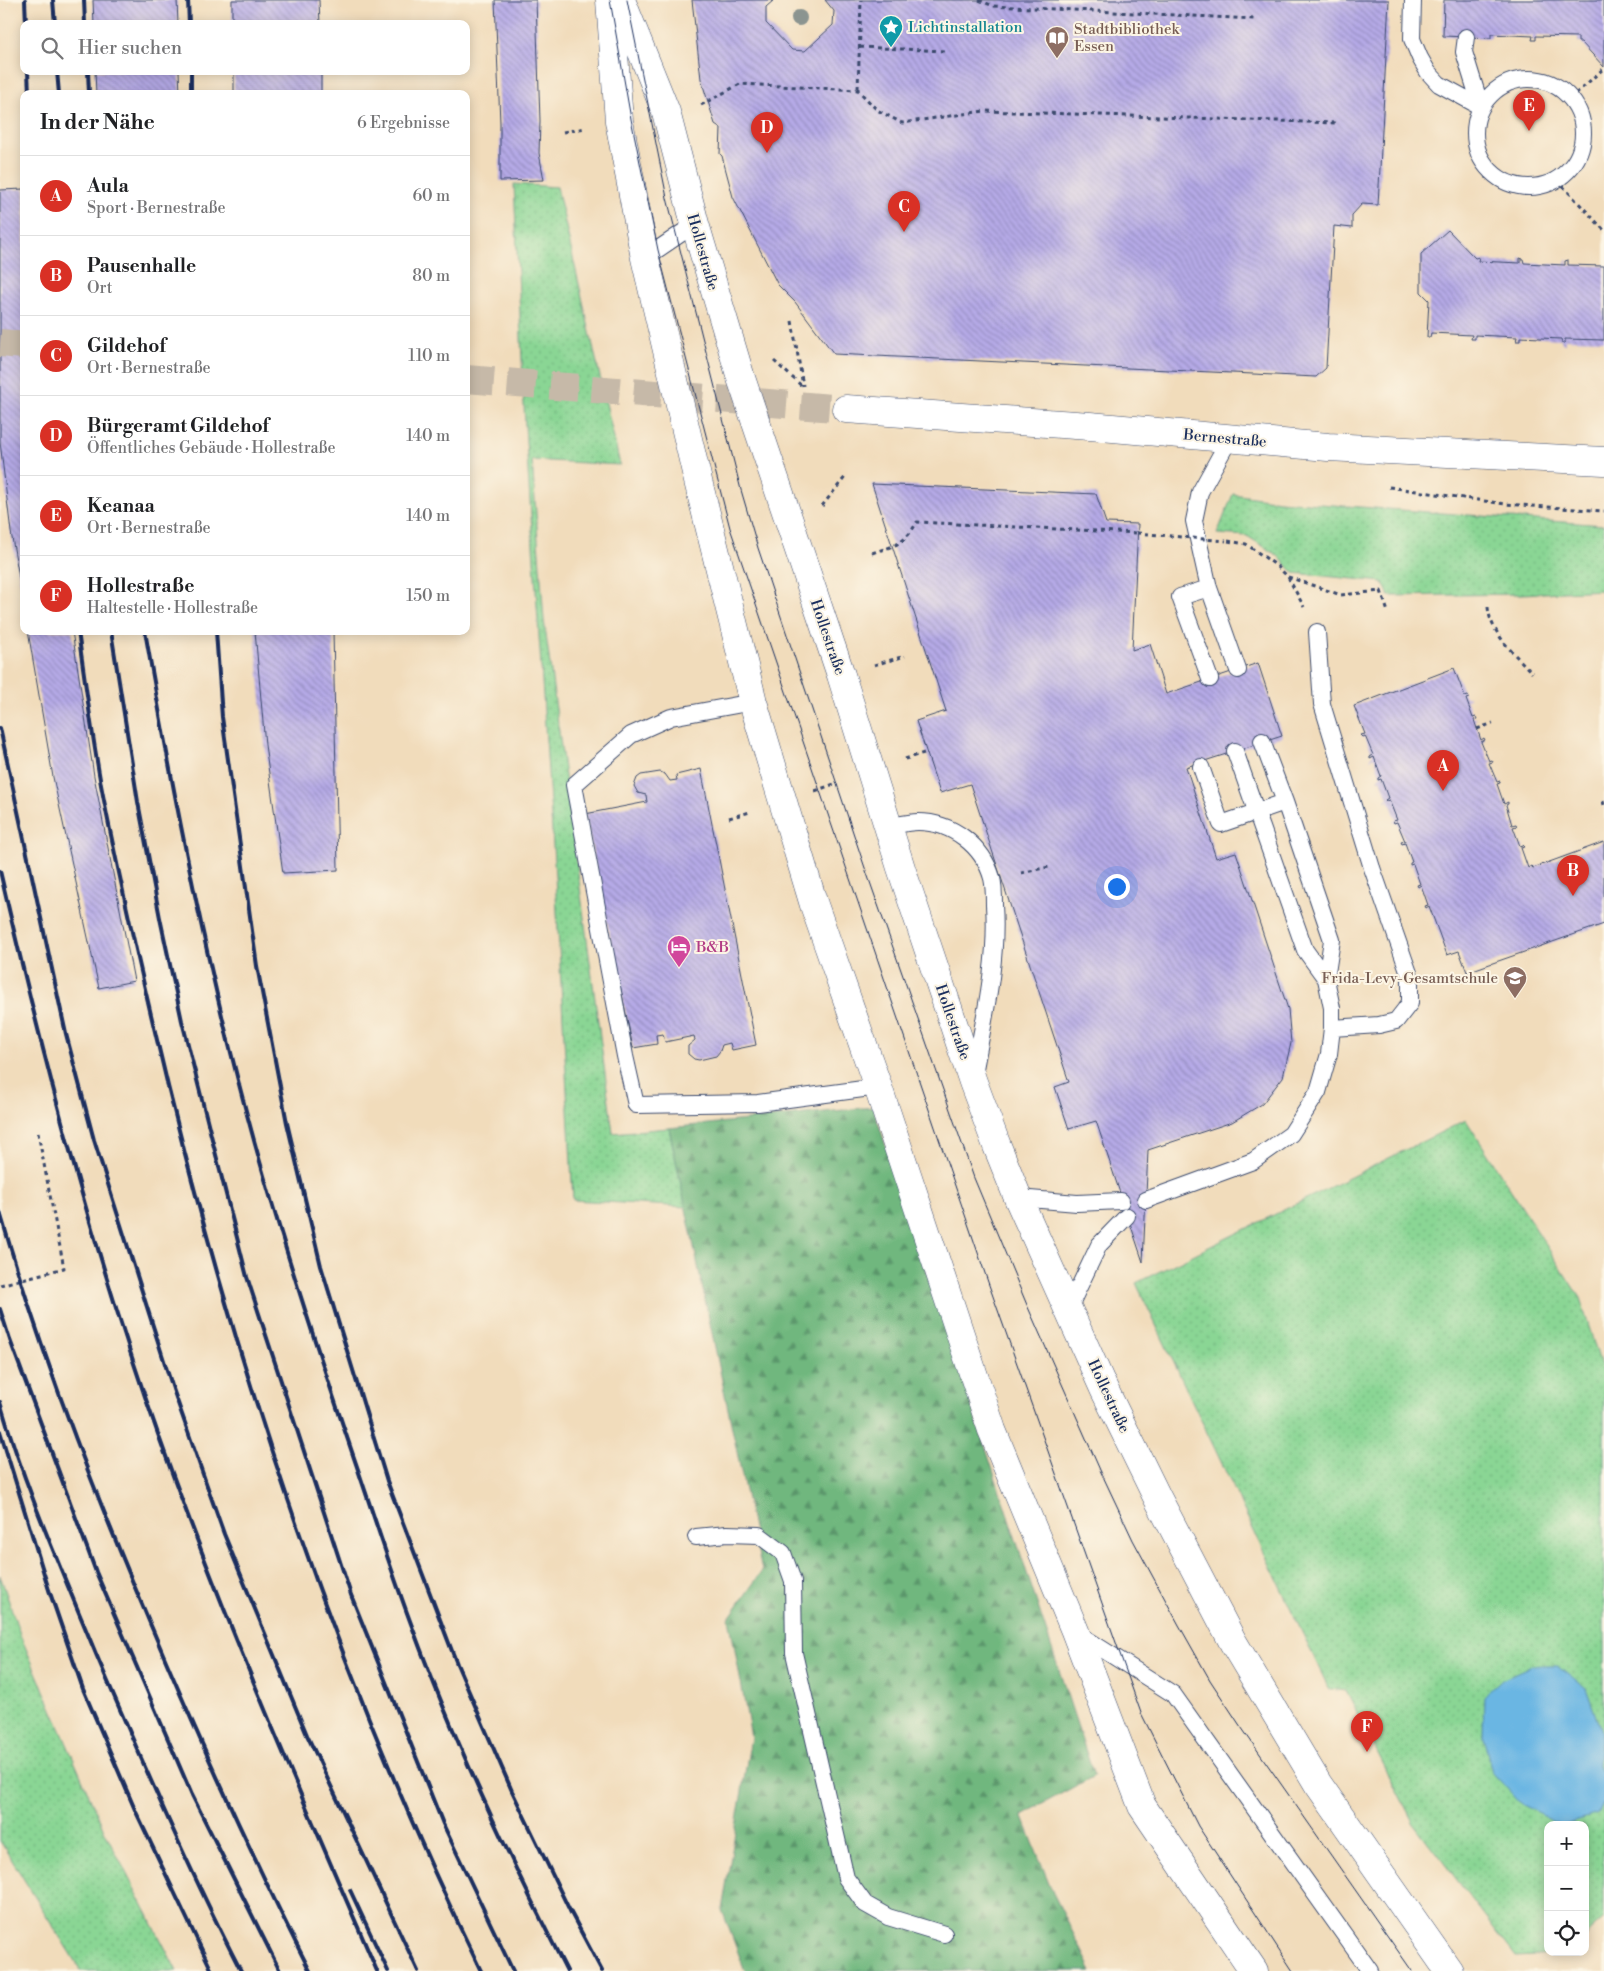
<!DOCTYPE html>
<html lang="de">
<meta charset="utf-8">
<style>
:root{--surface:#fff;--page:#f6f6f6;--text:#202124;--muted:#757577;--line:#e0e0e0;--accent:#d93025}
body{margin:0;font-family:"Libre Bodoni",serif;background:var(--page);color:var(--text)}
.controls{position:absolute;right:15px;bottom:15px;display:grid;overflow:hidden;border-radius:10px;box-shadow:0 2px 12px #0003}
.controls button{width:45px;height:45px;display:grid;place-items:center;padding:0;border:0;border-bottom:1px solid var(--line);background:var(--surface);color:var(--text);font:25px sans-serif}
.you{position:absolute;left:1116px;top:886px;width:18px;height:18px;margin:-12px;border:4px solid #fff;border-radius:50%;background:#1a73e8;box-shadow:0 0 0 8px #1a73e833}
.badge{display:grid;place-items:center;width:32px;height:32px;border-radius:50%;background:var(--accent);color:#fff;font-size:16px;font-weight:700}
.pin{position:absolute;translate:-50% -41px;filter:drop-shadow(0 1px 2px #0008)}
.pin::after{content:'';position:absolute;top:26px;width:18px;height:15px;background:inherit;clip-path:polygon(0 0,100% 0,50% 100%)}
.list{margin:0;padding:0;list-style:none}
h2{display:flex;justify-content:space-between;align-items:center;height:65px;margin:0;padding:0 20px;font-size:21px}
h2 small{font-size:16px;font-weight:400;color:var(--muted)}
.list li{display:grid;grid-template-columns:32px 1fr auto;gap:15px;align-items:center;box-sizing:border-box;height:80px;padding:0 20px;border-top:1px solid var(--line)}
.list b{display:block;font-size:19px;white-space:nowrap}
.list p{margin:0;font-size:16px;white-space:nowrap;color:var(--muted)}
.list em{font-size:16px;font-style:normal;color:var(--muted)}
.icon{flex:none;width:28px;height:28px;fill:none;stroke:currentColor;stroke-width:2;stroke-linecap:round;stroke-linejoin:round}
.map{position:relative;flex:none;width:1604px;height:1971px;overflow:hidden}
.search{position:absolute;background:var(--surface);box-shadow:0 2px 12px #0003;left:20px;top:20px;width:450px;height:55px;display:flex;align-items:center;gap:12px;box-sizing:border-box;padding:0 18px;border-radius:10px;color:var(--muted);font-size:19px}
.panel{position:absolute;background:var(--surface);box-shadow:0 2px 12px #0003;left:20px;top:90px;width:450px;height:545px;border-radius:10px}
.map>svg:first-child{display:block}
.green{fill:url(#green-dots);stroke:#528279}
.forest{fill:url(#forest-firs);stroke:#45736e}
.water{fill:#6ab6e3;stroke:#4272a0}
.building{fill:url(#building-back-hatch)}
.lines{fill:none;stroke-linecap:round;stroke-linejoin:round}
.primary-tunnel{stroke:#c6b9a8;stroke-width:28;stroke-dasharray:28 14;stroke-linecap:butt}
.service-casing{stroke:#3b496c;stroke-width:18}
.secondary-casing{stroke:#3b496c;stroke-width:29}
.primary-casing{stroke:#3b496c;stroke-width:29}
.path{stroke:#3b496c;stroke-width:3;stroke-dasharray:4 4;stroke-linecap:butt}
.service{stroke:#fff;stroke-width:16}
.secondary{stroke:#fff;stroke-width:28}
.primary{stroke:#fff;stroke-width:28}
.tram{stroke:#1b2f5e;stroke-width:1}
.rail{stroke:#1b2f5e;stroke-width:4}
.path-bridge{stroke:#3b496c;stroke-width:3;stroke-dasharray:4 4;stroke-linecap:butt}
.tree{fill:#8b9490}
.labels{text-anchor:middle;stroke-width:4;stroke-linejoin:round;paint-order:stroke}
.culture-label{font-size:15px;fill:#0d838f;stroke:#fcf5e5;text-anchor:start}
.education-label{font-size:15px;fill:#785e54;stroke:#fcf5e5;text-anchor:start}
.street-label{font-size:15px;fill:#1b2f5e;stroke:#fcf5e5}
.hotel-label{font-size:15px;fill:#b23c85;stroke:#fcf5e5;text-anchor:start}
</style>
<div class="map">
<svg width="1604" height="1971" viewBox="0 0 1604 1971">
<defs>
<pattern id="green-dots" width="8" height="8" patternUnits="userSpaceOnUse" patternTransform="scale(1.25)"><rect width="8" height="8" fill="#8ad694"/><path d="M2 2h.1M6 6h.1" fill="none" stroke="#76b882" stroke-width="1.8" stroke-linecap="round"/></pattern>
<pattern id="forest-firs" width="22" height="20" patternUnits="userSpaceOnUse" patternTransform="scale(1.25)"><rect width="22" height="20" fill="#6fb77e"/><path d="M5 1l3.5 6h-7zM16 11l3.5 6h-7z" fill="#5a956a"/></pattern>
<pattern id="building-back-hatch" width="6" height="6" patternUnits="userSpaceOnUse" patternTransform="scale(1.25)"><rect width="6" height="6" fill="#b6aae7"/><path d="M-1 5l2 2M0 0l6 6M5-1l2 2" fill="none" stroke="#938bbe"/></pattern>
</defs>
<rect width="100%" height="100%" fill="#fcf5e5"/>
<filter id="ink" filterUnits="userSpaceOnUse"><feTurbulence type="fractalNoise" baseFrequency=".02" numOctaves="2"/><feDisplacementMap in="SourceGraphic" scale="10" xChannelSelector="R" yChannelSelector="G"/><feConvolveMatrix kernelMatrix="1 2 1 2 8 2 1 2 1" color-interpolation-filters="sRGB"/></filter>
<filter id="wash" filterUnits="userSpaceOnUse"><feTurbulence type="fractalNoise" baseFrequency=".0096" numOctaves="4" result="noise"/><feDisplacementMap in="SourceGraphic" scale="20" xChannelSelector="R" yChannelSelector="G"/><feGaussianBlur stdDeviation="1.12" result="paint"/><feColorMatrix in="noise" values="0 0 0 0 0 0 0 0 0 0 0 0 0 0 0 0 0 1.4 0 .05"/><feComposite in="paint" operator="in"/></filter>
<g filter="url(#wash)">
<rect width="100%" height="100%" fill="#f1dcbb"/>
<path class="green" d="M 514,184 L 557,187 L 620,465 L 532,460 L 544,620 L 613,1133 L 669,1128 L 687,1207 L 573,1200 L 555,876 L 525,426 Z
M 1233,494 L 1279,501 L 1604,525 L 1604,590 L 1522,594 L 1389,596 L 1383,582 L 1294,573 L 1277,555 L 1247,536 L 1217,534 Z
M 1466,1120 L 1580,1298 L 1604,1375 L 1604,1919 L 1585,1936 L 1585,1825 L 1548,1825 L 1548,1952 L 1558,1952 L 1554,1955 L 1516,1957 L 1414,1824 L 1346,1691 L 1329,1689 L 1136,1283 Z
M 0,1575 L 21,1637 L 104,1830 L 177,1971 L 81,1971 L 0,1841 Z"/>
<path class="forest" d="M 873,1107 L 1094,1776 L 1022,1815 L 1053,1893 L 1092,1971 L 745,1971 L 722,1910 L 751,1737 L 729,1618 L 762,1571 L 669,1128 Z"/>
<path class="water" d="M 1533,1665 L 1557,1665 L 1586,1688 L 1601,1731 L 1598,1765 L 1604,1778 L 1604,1801 L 1598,1814 L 1562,1825 L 1523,1806 L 1492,1772 L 1483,1736 L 1484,1696 L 1502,1679 Z"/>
<g id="blocks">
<path class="building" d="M 93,0 L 177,0 L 178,24 L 94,24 Z
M 232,0 L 319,0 L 320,24 L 232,24 Z
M 495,0 L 536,0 L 540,121 L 539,153 L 544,180 L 500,181 L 500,123 Z
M 692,0 L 774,0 L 766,7 L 766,23 L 792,50 L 805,51 L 833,25 L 834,11 L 825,0 L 1389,0 L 1378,205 L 1362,204 L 1352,215 L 1352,228 L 1334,226 L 1326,368 L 1316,377 L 834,354 L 795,302 L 778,285 L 733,197 L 722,156 L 720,154 L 721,128 L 715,124 L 701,79 Z
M 1444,0 L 1604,0 L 1604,67 L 1581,42 L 1578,42 L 1578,37 L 1536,36 L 1536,40 L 1532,40 L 1533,36 L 1491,34 L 1491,38 L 1443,36 Z
M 95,71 L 179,71 L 180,94 L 96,94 Z
M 234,71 L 321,71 L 321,94 L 234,94 Z
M 24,189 L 24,600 L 23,600 L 11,532 L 0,442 L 0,190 Z
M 1448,230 L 1475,258 L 1479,257 L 1478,261 L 1520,263 L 1520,258 L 1523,259 L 1524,263 L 1565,265 L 1565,261 L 1568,260 L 1568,265 L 1604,266 L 1604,340 L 1565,339 L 1565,343 L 1562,343 L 1561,339 L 1520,337 L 1520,341 L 1516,341 L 1517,337 L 1475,335 L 1475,339 L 1471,339 L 1472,335 L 1431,333 L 1430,337 L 1427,337 L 1429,300 L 1421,292 L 1421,254 Z
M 872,484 L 1096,494 L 1106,523 L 1138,524 L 1132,650 L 1150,644 L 1166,694 L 1258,663 L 1282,736 L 1186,767 L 1216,858 L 1236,852 L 1288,1009 L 1291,1043 L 1283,1077 L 1262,1104 L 1232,1122 L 1148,1150 L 1143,1262 L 1096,1121 L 1069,1129 L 1055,1087 L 1069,1082 L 970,784 L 940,793 L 916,721 L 946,711 Z
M 28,631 L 72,631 L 94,776 L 134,981 L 99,988 L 53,777 Z
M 255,631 L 333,631 L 338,870 L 283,873 L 265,745 Z
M 1454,668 L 1465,697 L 1468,696 L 1469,698 L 1466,699 L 1473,718 L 1476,717 L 1477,719 L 1474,720 L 1481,740 L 1484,738 L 1485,740 L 1481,742 L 1489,761 L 1492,760 L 1493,762 L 1489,763 L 1497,782 L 1500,781 L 1500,783 L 1497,784 L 1504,804 L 1508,802 L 1508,804 L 1506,805 L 1512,825 L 1516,824 L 1517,826 L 1513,827 L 1520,846 L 1523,845 L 1525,847 L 1521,848 L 1528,868 L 1531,866 L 1533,868 L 1604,842 L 1604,924 L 1467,972 L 1459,951 L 1447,955 L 1429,906 L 1426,908 L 1425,906 L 1428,905 L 1421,885 L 1418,887 L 1417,885 L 1420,884 L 1413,864 L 1410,865 L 1410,863 L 1412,862 L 1405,843 L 1402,844 L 1401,842 L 1405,841 L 1397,822 L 1394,823 L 1393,821 L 1397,820 L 1389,800 L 1386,801 L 1385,800 L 1388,798 L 1381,779 L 1378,780 L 1378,778 L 1381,776 L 1374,757 L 1370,759 L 1370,757 L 1373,755 L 1365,736 L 1363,737 L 1361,735 L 1365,734 L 1354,706 Z
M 701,769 L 756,1045 L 732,1050 L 730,1043 L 722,1045 L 720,1051 L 716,1056 L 699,1060 L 694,1059 L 688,1054 L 688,1046 L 695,1040 L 694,1036 L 665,1042 L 663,1034 L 656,1035 L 657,1044 L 633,1048 L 585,814 L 647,802 L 646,795 L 638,793 L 634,786 L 637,778 L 641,775 L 660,772 L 665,774 L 670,781 L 677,780 L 676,775 Z"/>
</g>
</g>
<g filter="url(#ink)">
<use href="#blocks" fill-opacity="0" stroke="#3b496c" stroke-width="1"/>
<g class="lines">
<path class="primary-tunnel" d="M 0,343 L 24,345
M 466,379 L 846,409"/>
<g class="service-casing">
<path id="service" d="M 1413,0 L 1412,39 L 1420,58 L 1428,72 L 1439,84 L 1481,107
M 1466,37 L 1464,52 L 1481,107
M1475 133a54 54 0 1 1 108 0a54 54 0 1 1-108 0Z
M 645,258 L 695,224
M 1230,438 L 1200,492 L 1194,521 L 1209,588 L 1238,670
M 1209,588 L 1180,597 L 1210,679
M 1317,632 L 1322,704 L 1372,868 L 1410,976 L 1410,1003 L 1396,1021 L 1379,1025 L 1332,1028
M 753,702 L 671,717 L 631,735 L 574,785 L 625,1056 L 636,1105 L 758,1103 L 878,1087
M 1235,751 L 1305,950 L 1326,979
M 1201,767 L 1221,824 L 1285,802
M 888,827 C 898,825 908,822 918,822 C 952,822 983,846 992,878 C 994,886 994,896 994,905 C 998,961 984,1019 974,1074
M 1018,1198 L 1077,1203 L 1121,1201
M 1146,1200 L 1253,1161 L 1291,1134 L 1318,1092 L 1329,1054 L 1332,1028 L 1332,1008 L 1326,979 L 1332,940 L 1285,802 L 1262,741
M 1069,1308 L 1099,1245 L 1127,1216
M 696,1537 L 727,1534 L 759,1535 L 783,1553 L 793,1581 L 794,1653 L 846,1878 L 865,1904 L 888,1917 L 944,1934
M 1077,1633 L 1173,1694 L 1370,1971"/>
</g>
<g class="secondary-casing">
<path id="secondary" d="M 610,0 L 619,121 L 645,258 L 698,481 L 753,702 L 814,905 L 878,1087 L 992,1430 L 1075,1631 L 1142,1806 L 1254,1971
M 621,0 L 666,112 L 695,224 L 741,378 L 841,675 L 901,868 L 973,1082 L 997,1146 L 1018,1198 L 1104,1389 L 1157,1497 L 1233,1642 L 1318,1784 L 1449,1971"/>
</g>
<g class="primary-casing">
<path id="primary" d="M 846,409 L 1090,426 L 1328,447 L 1604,461"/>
</g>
<path class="path" d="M 979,0 L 993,6 L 1254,19
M 860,47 L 945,51
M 858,89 L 861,0
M 1570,99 L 1604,68
M 701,105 L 740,84 L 858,90 L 877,110 L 902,123 L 984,111 L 1335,123
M 563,132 L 585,128
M 1557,180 L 1604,230
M 792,321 L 803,386
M 774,361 L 803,387
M 1389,487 L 1505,504 L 1604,511
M 822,506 L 846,476
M 1228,541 L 1246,544 L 1277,566 L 1288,577 L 1304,607
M 872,553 C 896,545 904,545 917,522 L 1137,533
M 1288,577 L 1341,595 L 1381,591 L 1388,612
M 1488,607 C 1490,633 1515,654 1532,673
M 874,665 L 905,656
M 1477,729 L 1493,723
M 905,759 L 924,753
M 815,791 L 837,783
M 1603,801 L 1604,805
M 729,818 L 750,812
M 1021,873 L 1049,867
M 0,1285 L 64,1268 L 38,1133"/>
<use href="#service" class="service"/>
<use href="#secondary" class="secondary"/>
<use href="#primary" class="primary"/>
<path class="tram" d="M 610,0 L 631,119 L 658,250 L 730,528 L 989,1285 L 1141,1713 L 1198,1826 L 1293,1971
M 627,0 L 667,198 L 741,490 L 758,548 L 864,865 L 974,1178 L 1027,1305 L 1100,1470 L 1133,1540 L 1179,1625 L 1210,1680 L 1239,1724 L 1412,1971"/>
<path class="rail" d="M 25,0 L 26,24
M 53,0 L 55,24
M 84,0 L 85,24
M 188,0 L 189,24
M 28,71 L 29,94
M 57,71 L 59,94
M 88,71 L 89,94
M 191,71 L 191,94
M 78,631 C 85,682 92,734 101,785 C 116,863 134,942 152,1019 C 228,1348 333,1668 481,1971
M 111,631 L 138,802 L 160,918 L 182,1021 L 247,1277 L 351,1595 L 443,1824 L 513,1971
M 145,631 C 175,803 208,975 255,1144 C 284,1248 318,1352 353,1455 C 373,1513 391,1571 413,1629 C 456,1746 510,1860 567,1971
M 216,631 L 222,717 L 257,966 L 287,1123 L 321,1266 L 387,1481 L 457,1664 L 512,1791 L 570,1911 L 602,1971
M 0,728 L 66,1034 L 94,1140 L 173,1389 L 224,1534 L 307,1735 L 418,1971
M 0,871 C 44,1062 93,1250 158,1434 C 223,1617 300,1794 377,1971
M 0,1212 C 44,1366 103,1514 166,1661 C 211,1766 258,1869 310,1971
M 0,1309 L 10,1340 L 96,1572 L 192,1795 L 280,1971
M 0,1402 C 25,1488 62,1571 96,1654 C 142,1761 188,1868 241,1971
M 0,1431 L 49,1590 L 83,1689 L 136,1812 L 212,1971
M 350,1890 L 388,1971"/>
<path class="path-bridge" d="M 1137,533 L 1226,541"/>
</g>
<circle class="tree" cx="799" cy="18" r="8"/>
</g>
<defs>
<g id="sight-pin" transform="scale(1.25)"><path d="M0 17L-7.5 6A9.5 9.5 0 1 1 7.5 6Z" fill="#0f9aa8" stroke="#fcf5e5"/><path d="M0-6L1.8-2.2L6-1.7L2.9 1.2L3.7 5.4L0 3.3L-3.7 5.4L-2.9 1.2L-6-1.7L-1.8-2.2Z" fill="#fff"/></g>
<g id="library-pin" transform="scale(1.25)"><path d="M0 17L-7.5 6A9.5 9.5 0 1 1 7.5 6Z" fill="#8d6e63" stroke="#fcf5e5"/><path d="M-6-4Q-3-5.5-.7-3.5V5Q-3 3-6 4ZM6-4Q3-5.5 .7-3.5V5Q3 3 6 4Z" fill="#fff"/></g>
<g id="hotel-pin" transform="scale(1.25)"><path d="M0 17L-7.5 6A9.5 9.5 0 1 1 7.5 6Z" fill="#d1479c" stroke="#fcf5e5"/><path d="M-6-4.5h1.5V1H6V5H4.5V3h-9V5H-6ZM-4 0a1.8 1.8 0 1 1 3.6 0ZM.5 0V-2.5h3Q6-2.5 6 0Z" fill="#fff"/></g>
<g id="school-pin" transform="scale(1.25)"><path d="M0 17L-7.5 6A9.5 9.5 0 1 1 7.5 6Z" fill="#8d6e63" stroke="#fcf5e5"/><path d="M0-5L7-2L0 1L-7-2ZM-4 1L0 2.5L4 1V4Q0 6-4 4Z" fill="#fff"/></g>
</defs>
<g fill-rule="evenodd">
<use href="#sight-pin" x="891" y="27"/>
<use href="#library-pin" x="1057" y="38"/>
<use href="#hotel-pin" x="679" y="947"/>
<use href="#school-pin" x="1515" y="978"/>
</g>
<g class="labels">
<g class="culture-label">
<text x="908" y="32">Lichtinstallation</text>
</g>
<g class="education-label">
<text x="1074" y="34">Stadtbibliothek<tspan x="1074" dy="17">Essen</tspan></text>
<text x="1498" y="983" text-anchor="end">Frida-Levy-Gesamtschule</text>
</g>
<g class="street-label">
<text transform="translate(703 252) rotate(74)" y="5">Hollestraße</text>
<text transform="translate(1225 438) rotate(5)" y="5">Bernestraße</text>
<text transform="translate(828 637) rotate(71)" y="5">Hollestraße</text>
<text transform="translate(953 1022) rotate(71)" y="5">Hollestraße</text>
<text transform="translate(1109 1396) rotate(65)" y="5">Hollestraße</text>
</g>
<g class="hotel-label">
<text x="696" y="952">B&amp;B</text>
</g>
</g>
</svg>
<div class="controls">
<button>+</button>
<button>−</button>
<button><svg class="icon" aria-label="locate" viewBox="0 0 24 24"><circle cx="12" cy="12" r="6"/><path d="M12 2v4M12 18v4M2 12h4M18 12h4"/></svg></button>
</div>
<div class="you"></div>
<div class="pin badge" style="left:1443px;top:791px">A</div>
<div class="pin badge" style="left:1573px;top:896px">B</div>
<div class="pin badge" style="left:904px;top:232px">C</div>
<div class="pin badge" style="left:767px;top:153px">D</div>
<div class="pin badge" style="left:1529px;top:131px">E</div>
<div class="pin badge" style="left:1367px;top:1752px">F</div>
<div class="search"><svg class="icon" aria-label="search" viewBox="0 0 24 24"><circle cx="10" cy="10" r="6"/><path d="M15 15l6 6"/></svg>Hier suchen</div>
<section class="panel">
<h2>In der Nähe<small>6 Ergebnisse</small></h2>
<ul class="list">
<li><span class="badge">A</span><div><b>Aula</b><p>Sport · Bernestraße</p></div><em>60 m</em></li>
<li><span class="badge">B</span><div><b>Pausenhalle</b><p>Ort</p></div><em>80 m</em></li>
<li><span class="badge">C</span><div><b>Gildehof</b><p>Ort · Bernestraße</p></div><em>110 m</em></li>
<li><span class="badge">D</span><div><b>Bürgeramt Gildehof</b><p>Öffentliches Gebäude · Hollestraße</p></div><em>140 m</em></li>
<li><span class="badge">E</span><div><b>Keanaa</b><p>Ort · Bernestraße</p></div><em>140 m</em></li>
<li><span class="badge">F</span><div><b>Hollestraße</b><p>Haltestelle · Hollestraße</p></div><em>150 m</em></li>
</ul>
</section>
</div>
